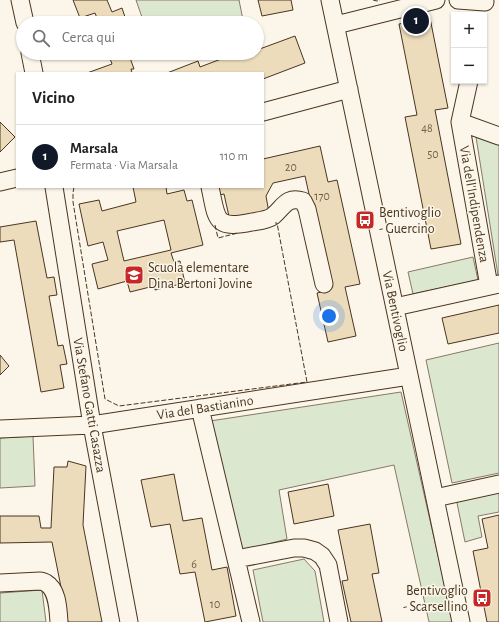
<!DOCTYPE html>
<html lang="it">
<meta charset="utf-8">
<style>
:root{--surface:#fff;--page:#f6f6f6;--text:#202124;--muted:#757577;--line:#e0e0e0;--accent:#111827}
body{margin:0;font-family:"Alegreya Sans",sans-serif;background:var(--page);color:var(--text)}
.controls{position:absolute;right:12px;top:12px;display:grid;overflow:hidden;border-radius:0px;box-shadow:0 1px 3px #0004}
.controls button{width:36px;height:36px;display:grid;place-items:center;padding:0;border:0;border-bottom:1px solid var(--line);background:var(--surface);color:var(--text);font:20px sans-serif}
.you{position:absolute;left:329px;top:316px;width:14px;height:14px;margin:-10px;border:3px solid #fff;border-radius:50%;background:#1a73e8;box-shadow:0 0 0 6px #1a73e833}
.badge{display:grid;place-items:center;width:26px;height:26px;border-radius:50%;background:var(--accent);color:#fff;font-size:13px;font-weight:700}
.pin{position:absolute;translate:-50% -50%;border:2px solid #fff;box-shadow:0 1px 4px #0006}
.list{margin:0;padding:0;list-style:none}
h2{display:flex;justify-content:space-between;align-items:center;height:52px;margin:0;padding:0 16px;font-size:17px}
h2 small{font-size:13px;font-weight:400;color:var(--muted)}
.list li{display:grid;grid-template-columns:26px 1fr auto;gap:12px;align-items:center;box-sizing:border-box;height:64px;padding:0 16px;border-top:1px solid var(--line)}
.list b{display:block;font-size:15px;white-space:nowrap}
.list p{margin:0;font-size:13px;white-space:nowrap;color:var(--muted)}
.list em{font-size:13px;font-style:normal;color:var(--muted)}
.icon{flex:none;width:22px;height:22px;fill:none;stroke:currentColor;stroke-width:2;stroke-linecap:round;stroke-linejoin:round}
.map{position:relative;flex:none;width:499px;height:622px;overflow:hidden}
.search{position:absolute;background:var(--surface);box-shadow:0 1px 3px #0004;left:16px;top:16px;width:248px;height:44px;display:flex;align-items:center;gap:10px;box-sizing:border-box;padding:0 14px;border-radius:22px;color:var(--muted);font-size:15px}
.panel{position:absolute;background:var(--surface);box-shadow:0 1px 3px #0004;left:16px;top:72px;width:248px;height:116px;border-radius:0px}
.map>svg:first-child{display:block}
.green{fill:#dce7d0;stroke:#887966}
.building{fill:#ecdcbc;stroke:#4a3520;fill-rule:evenodd}
.lines{fill:none;stroke-linecap:round;stroke-linejoin:round}
.street-casing{stroke:#4a3520;stroke-width:19}
.street{stroke:#fbf6e9;stroke-width:17}
.fence{stroke:#4a3520;stroke-width:1;stroke-dasharray:5 2;stroke-linecap:butt}
.labels{text-anchor:middle;stroke-width:3;stroke-linejoin:round;paint-order:stroke}
.number-label{font-size:12px;fill:#725f47}
.street-label{font-size:14px;fill:#4a3520;stroke:#fbf6e9}
.poi-label{font-size:14px;fill:#4a3520;stroke:#fbf6e9;text-anchor:start}
</style>
<div class="map">
<svg width="499" height="622" viewBox="0 0 499 622">
<rect width="100%" height="100%" fill="#fbf6e9"/>
<path class="green" d="M 136,0 L 239,0 L 243,20 L 237,23 L 144,23 Z
M 476,137 L 499,145 L 499,275 L 498,275 Z
M 473,257 L 478,280 L 413,294 L 408,272 Z
M 499,343 L 499,473 L 452,483 L 426,360 Z
M 401,392 L 453,622 L 429,622 L 394,465 L 279,490 L 287,539 L 241,551 L 210,421 Z
M 33,436 L 35,486 L 0,488 L 0,438 Z
M 499,490 L 499,512 L 478,516 L 482,537 L 465,542 L 456,498 Z
M 304,559 L 315,571 L 324,622 L 263,622 L 253,570 Z
M 42,590 L 46,622 L 0,622 L 0,593 Z"/>
<path class="building" d="M 73,0 L 107,0 L 112,12 L 122,8 L 127,23 L 96,23 L 95,19 L 97,18 L 95,13 L 80,18 Z
M 258,0 L 291,0 L 293,10 L 262,16 Z
M 430,18 L 448,108 L 435,110 L 461,244 L 431,249 L 405,117 L 417,115 L 399,24 Z
M 295,36 L 305,63 L 263,79 L 263,73 L 167,73 L 198,61 L 200,67 L 237,53 L 257,53 L 257,50 Z
M 108,53 L 133,53 L 129,55 L 134,69 L 131,69 L 132,73 L 87,73 L 112,64 Z
M 0,122 L 15,137 L 0,152 Z
M 320,146 L 328,182 L 337,180 L 360,284 L 345,287 L 356,336 L 328,342 L 317,293 L 330,290 L 305,176 L 273,183 L 266,196 L 269,213 L 230,221 L 224,194 L 215,196 L 213,187 L 263,187 L 263,159 Z
M 133,187 L 166,187 L 167,194 L 184,190 L 187,201 L 192,200 L 203,245 L 171,253 L 174,262 L 180,261 L 185,283 L 155,290 L 154,286 L 130,292 L 127,281 L 98,289 L 92,264 L 108,260 L 103,242 L 88,246 L 79,204 L 99,200 L 102,211 L 136,202 ZM 164,220 L 171,250 L 124,261 L 117,231 Z
M 36,221 L 47,278 L 54,277 L 57,295 L 49,296 L 58,346 L 63,345 L 67,364 L 60,365 L 64,388 L 41,392 L 14,240 L 0,242 L 0,227 Z
M 499,305 L 499,333 L 448,344 L 442,318 Z
M 0,355 L 9,366 L 0,375 Z
M 68,461 L 86,466 L 83,525 L 102,622 L 68,622 L 52,542 L 0,543 L 0,516 L 39,516 L 41,528 L 51,528 L 54,467 L 67,467 Z
M 174,474 L 183,521 L 202,518 L 212,570 L 227,567 L 236,616 L 205,622 L 195,572 L 180,574 L 170,524 L 151,527 L 141,480 Z
M 328,484 L 334,516 L 294,524 L 288,492 Z
M 499,515 L 499,622 L 487,622 L 473,551 L 488,548 L 482,519 Z
M 370,524 L 379,573 L 372,574 L 382,622 L 351,622 L 342,581 L 348,580 L 338,530 Z"/>
<g class="lines">
<g class="street-casing">
<path id="street" d="M 20,0 L 25,23
M 330,0 L 461,622
M 458,0 L 485,2
M 336,25 L 436,0
M 30,53 L 34,73
M 469,81 L 460,122 L 489,286
M 263,112 L 349,89
M 460,122 L 499,136
M 0,182 L 17,178
M 54,187 L 92,425 L 129,622
M 210,187 C 217,219 214,230 252,222 C 258,221 268,220 273,216 C 284,207 286,196 303,201 L 307,209 L 324,284
M 395,307 L 499,284
M 200,408 L 251,622
M 0,429 L 92,425 L 409,376
M 435,498 L 499,484
M 236,559 L 294,548 L 304,548 L 315,551 L 322,556 L 328,565 L 339,622
M 0,583 L 40,581 C 41,581 45,582 46,583 C 58,590 58,610 59,622"/>
</g>
<use href="#street" class="street"/>
<path class="fence" d="M 373,0 L 377,1 L 380,0
M 74,187 L 73,193 L 73,202 L 105,399 L 119,406 L 307,382 L 277,223 L 275,223
M 215,225 L 218,238 L 238,233"/>
</g>
<defs>
<g id="bus-square" transform="scale(1)"><rect x="-9" y="-9" width="18" height="18" rx="4" fill="#c62828" stroke="#fbf6e9"/><path d="M-5-6H5V4H4V6H2V4H-2V6H-4V4H-5ZM-3.5-4V0h7V-4ZM-3.5 1.2v1.5H-2V1.2ZM2 1.2v1.5H3.5V1.2Z" fill="#fff"/></g>
<g id="school-square" transform="scale(1)"><rect x="-9" y="-9" width="18" height="18" rx="4" fill="#c62828" stroke="#fbf6e9"/><path d="M0-5L7-2L0 1L-7-2ZM-4 1L0 2.5L4 1V4Q0 6-4 4Z" fill="#fff"/></g>
</defs>
<g fill-rule="evenodd">
<use href="#bus-square" x="365" y="220"/>
<use href="#school-square" x="134" y="275"/>
<use href="#bus-square" x="482" y="598"/>
</g>
<g class="labels">
<g class="number-label">
<text x="427" y="132">48</text>
<text x="433" y="158">50</text>
<text x="291" y="171">20</text>
<text x="322" y="200">170</text>
<text x="194" y="568">6</text>
<text x="215" y="608">10</text>
</g>
<g class="street-label">
<text transform="translate(475 204) rotate(80)" y="5">Via dell'Indipendenza</text>
<text transform="translate(396 311) rotate(78)" y="5">Via Bentivoglio</text>
<text transform="translate(90 405) rotate(80)" y="5">Via Stefano Gatti Casazza</text>
<text transform="translate(205 407) rotate(-9)" y="5">Via del Bastianino</text>
</g>
<g class="poi-label">
<text x="379" y="217">Bentivoglio<tspan x="379" dy="16">- Guercino</tspan></text>
<text x="148" y="272">Scuola elementare<tspan x="148" dy="16">Dina Bertoni Jovine</tspan></text>
<text x="468" y="595" text-anchor="end">Bentivoglio<tspan x="468" dy="16">- Scarsellino</tspan></text>
</g>
</g>
</svg>
<div class="controls">
<button>+</button>
<button>−</button>
</div>
<div class="you"></div>
<div class="pin badge" style="left:416px;top:21px">1</div>
<div class="search"><svg class="icon" aria-label="search" viewBox="0 0 24 24"><circle cx="10" cy="10" r="6"/><path d="M15 15l6 6"/></svg>Cerca qui</div>
<section class="panel">
<h2>Vicino<small></small></h2>
<ul class="list">
<li><span class="badge">1</span><div><b>Marsala</b><p>Fermata · Via Marsala</p></div><em>110 m</em></li>
</ul>
</section>
</div>
